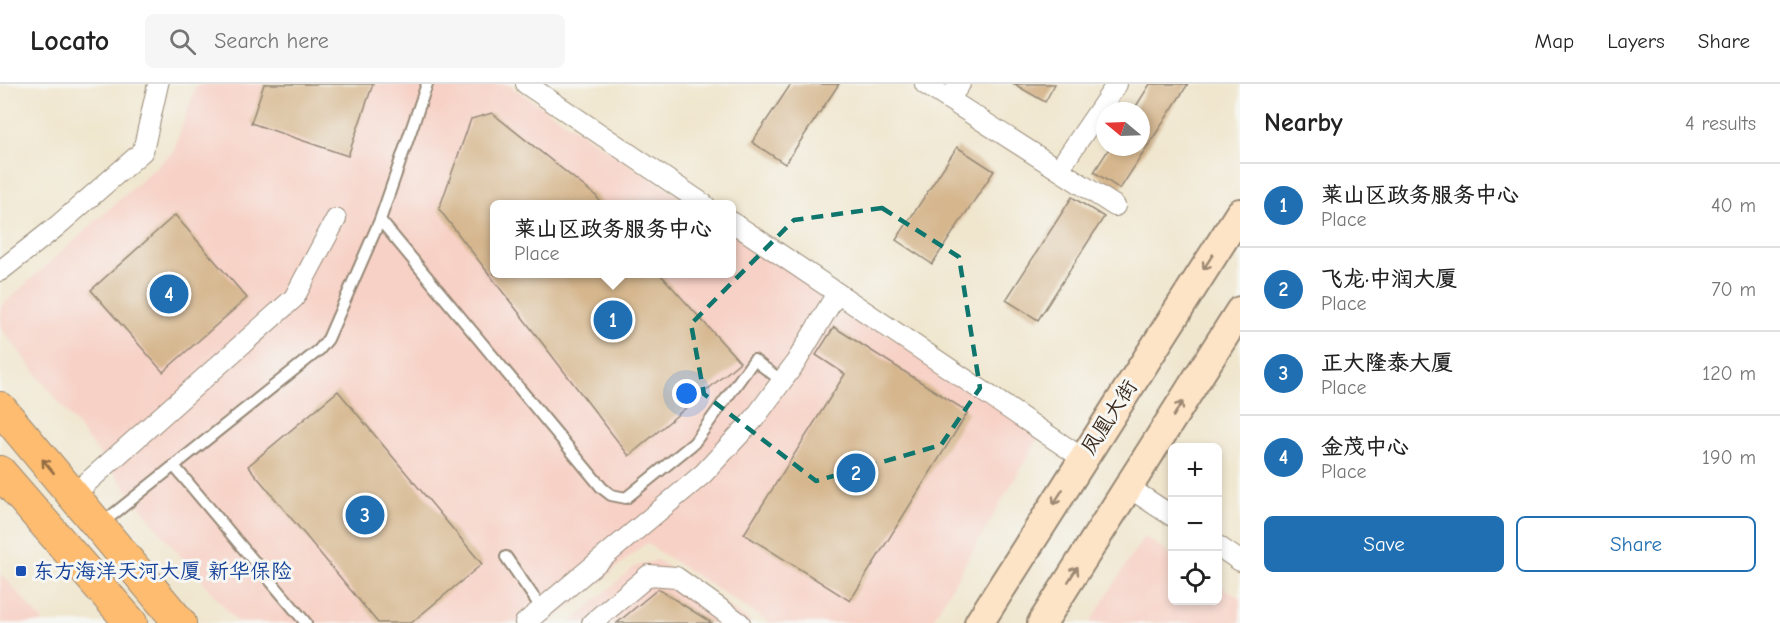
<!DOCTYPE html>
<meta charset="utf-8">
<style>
:root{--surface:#fff;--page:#f6f6f6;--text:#222;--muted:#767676;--line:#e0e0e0;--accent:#1f6fb2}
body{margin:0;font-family:"Comic Neue","LXGW WenKai TC",sans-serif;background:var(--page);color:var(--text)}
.controls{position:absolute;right:18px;bottom:18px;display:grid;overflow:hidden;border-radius:9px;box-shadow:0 3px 9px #0003}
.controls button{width:54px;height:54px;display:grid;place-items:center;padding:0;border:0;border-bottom:2px solid var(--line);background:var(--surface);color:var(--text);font:30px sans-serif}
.compass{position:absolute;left:1096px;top:18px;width:54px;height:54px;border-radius:50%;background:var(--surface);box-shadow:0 3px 9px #0003;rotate:289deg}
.you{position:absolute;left:687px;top:310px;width:21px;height:21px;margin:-15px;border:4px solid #fff;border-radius:50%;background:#1a73e8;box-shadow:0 0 0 9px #1a73e833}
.badge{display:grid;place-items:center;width:39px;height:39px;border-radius:50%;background:var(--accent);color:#fff;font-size:20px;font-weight:700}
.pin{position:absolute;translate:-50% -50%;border:3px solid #fff;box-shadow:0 2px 6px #0006}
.popup{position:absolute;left:490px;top:116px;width:246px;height:78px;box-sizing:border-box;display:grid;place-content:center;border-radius:9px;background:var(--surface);filter:drop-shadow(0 2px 4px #0005);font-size:20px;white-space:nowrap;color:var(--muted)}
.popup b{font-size:22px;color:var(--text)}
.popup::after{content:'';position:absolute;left:50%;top:100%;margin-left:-12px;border:12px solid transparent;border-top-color:var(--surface)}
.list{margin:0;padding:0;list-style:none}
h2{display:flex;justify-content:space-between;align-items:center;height:78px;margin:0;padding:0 24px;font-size:26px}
h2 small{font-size:20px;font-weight:400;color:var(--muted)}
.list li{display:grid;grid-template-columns:39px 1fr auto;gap:18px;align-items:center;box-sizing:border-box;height:84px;padding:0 24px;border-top:2px solid var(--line)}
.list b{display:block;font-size:22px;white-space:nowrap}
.list p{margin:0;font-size:20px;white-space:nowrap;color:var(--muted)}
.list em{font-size:20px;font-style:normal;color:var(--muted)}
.actions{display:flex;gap:12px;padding:18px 24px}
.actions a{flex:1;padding:14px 0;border:2px solid var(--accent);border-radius:9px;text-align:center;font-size:21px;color:var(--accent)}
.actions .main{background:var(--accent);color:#fff}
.icon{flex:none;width:33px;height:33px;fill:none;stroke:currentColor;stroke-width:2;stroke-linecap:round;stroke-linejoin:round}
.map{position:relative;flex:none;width:1240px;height:539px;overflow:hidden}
header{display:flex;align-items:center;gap:36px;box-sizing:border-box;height:84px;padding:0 30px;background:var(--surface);border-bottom:2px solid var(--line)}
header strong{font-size:28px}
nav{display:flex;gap:33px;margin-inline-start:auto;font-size:21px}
.search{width:420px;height:54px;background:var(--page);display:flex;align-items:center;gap:15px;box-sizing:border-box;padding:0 21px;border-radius:9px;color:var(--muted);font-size:22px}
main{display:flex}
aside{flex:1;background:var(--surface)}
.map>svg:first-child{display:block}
.built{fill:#f7d1c6}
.building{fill:#d5b68d}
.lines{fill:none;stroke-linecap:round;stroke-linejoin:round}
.lane-casing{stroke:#968876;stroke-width:14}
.street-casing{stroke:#968876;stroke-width:22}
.secondary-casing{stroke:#968876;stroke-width:32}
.primary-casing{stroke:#968876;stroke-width:34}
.lane{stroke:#fff;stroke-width:10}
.street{stroke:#fff;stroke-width:20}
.secondary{stroke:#fee4c6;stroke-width:28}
.primary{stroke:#fdbc70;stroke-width:32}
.oneway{stroke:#9c8772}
.oneway2{stroke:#926c43}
.marked{fill:none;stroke:#0f766e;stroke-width:4.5;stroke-dasharray:12 8;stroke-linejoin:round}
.transit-dot{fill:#1a4fb4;stroke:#f6f6f2;stroke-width:2}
.labels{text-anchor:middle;stroke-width:6;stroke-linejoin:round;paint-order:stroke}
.street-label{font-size:21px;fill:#3b2a1e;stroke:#f6f6f2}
.transit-label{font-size:21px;fill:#164399;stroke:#f6f6f2;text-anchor:start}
</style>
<header>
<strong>Locato</strong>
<div class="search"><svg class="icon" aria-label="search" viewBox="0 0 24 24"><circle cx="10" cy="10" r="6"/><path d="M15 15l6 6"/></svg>Search here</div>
<nav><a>Map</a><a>Layers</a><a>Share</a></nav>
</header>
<main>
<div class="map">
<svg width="1240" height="539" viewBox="0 0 1240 539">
<rect width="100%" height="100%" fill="#f6f6f2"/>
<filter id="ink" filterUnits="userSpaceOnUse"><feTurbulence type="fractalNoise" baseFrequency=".0167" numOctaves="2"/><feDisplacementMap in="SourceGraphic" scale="12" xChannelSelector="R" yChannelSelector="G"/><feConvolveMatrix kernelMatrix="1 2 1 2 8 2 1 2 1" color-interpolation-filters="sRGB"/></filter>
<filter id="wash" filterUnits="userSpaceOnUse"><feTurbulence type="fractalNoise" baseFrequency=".008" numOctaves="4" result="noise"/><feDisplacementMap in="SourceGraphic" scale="24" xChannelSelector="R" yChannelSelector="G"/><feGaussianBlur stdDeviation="1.35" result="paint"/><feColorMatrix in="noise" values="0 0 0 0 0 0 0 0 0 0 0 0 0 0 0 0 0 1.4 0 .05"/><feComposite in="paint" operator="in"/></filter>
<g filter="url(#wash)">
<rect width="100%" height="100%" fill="#f0e6ce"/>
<path class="built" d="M 197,0 L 507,0 L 690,120 L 494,121 L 494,190 L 732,190 L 732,148 L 1040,351 L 931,539 L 770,539 L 646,459 L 550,539 L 238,539 L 161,449 L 0,243 L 0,223 L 173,68 Z
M 1144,452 L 1172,471 L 1172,516 L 1218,516 L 1218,500 L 1240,514 L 1240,539 L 1090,539 Z
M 657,476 L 753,539 L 570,539 L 634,483 Z
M 0,488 L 44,539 L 0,539 Z"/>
<g id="blocks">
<path class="building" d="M 264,0 L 373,0 L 348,72 L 251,39 Z
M 791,0 L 839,0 L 785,80 L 752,58 Z
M 1014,0 L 1055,0 L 1045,18 Z
M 1150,0 L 1188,0 L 1120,105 L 1094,88 L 1110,63 L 1141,63 L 1141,27 L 1133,27 Z
M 492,29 L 596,112 L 603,121 L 494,121 L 494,190 L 660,190 L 740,278 L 629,372 L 439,125 L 471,35 Z
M 957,63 L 994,87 L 932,180 L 896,156 Z
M 1072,113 L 1104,133 L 1038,236 L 1006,216 Z
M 175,131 L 247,214 L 163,288 L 91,206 Z
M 834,243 L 968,328 L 850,517 L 744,450 L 845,290 L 816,271 Z
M 338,307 L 482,480 L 411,539 L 378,539 L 248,382 Z
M 658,505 L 712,539 L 617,539 Z"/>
</g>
</g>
<g filter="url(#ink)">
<use href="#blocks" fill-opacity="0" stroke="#968876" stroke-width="1.5"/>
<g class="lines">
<g class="lane-casing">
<path id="lane" d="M 380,136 L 602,404 L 611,411 L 626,414 L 694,359 L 754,276 L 782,297
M 174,382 L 306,539
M 101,440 L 319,266 L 328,255 L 380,136 L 427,0
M 506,473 L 542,525"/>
</g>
<g class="street-casing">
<path id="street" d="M 526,0 L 705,121
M 925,0 L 1115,122
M 949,15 L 960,0
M 1059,85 L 1117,0
M 732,138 L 1082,374
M 0,187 L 56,143 L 143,67 L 158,0
M 1128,403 L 1172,432
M 73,411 L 294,214 L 336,135
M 1218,462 L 1240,477
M 525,539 L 703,390 L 754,335 L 796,278 L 837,209
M 592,539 L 649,491 L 676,493 L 740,539"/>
</g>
<g class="secondary-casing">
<path id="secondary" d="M 979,539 L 1240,129
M 1042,539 L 1240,227"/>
</g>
<g class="primary-casing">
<path id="primary" d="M 0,324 L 180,539
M 0,388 L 131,539"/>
</g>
<use href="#lane" class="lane"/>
<use href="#street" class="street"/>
<use href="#secondary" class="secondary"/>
<use href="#primary" class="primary"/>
</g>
<defs><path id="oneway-shaft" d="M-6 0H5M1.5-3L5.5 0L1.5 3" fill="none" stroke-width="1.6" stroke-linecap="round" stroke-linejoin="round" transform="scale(1.5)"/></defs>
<g class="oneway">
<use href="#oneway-shaft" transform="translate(1208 178) rotate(123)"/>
<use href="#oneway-shaft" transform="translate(1178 325) rotate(-58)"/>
<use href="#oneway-shaft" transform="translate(1058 413) rotate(122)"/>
<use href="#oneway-shaft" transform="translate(1073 490) rotate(-58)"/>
</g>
<use class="oneway2" href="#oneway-shaft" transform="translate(48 382) rotate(-130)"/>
</g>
<path class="marked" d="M 882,124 L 959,173 L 980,304 L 941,361 L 816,397 L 704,310 L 691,240 L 794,136 Z"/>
<rect class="transit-dot" x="15" y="481" width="12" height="12" rx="3"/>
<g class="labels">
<g class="street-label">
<text transform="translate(1109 333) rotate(-57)" y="7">凤凰大街</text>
</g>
<g class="transit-label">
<text x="33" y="494">东方海洋天河大厦 新华保险</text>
</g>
</g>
</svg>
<div class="controls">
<button>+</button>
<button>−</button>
<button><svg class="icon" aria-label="locate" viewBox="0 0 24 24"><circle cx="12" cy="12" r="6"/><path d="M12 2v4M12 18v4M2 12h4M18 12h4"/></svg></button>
</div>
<svg class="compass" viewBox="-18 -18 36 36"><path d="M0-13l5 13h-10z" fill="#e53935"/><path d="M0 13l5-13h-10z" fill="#767676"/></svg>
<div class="you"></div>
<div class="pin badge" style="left:613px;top:236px">1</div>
<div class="popup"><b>莱山区政务服务中心</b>Place</div>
<div class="pin badge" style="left:856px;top:389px">2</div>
<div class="pin badge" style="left:365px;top:431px">3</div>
<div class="pin badge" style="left:169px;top:210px">4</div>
</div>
<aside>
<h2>Nearby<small>4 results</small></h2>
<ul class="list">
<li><span class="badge">1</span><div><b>莱山区政务服务中心</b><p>Place</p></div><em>40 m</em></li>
<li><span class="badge">2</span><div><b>飞龙·中润大厦</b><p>Place</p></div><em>70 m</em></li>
<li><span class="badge">3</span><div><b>正大隆泰大厦</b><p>Place</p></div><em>120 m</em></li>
<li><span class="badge">4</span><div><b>金茂中心</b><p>Place</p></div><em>190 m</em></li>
</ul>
<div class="actions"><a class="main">Save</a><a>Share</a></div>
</aside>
</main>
